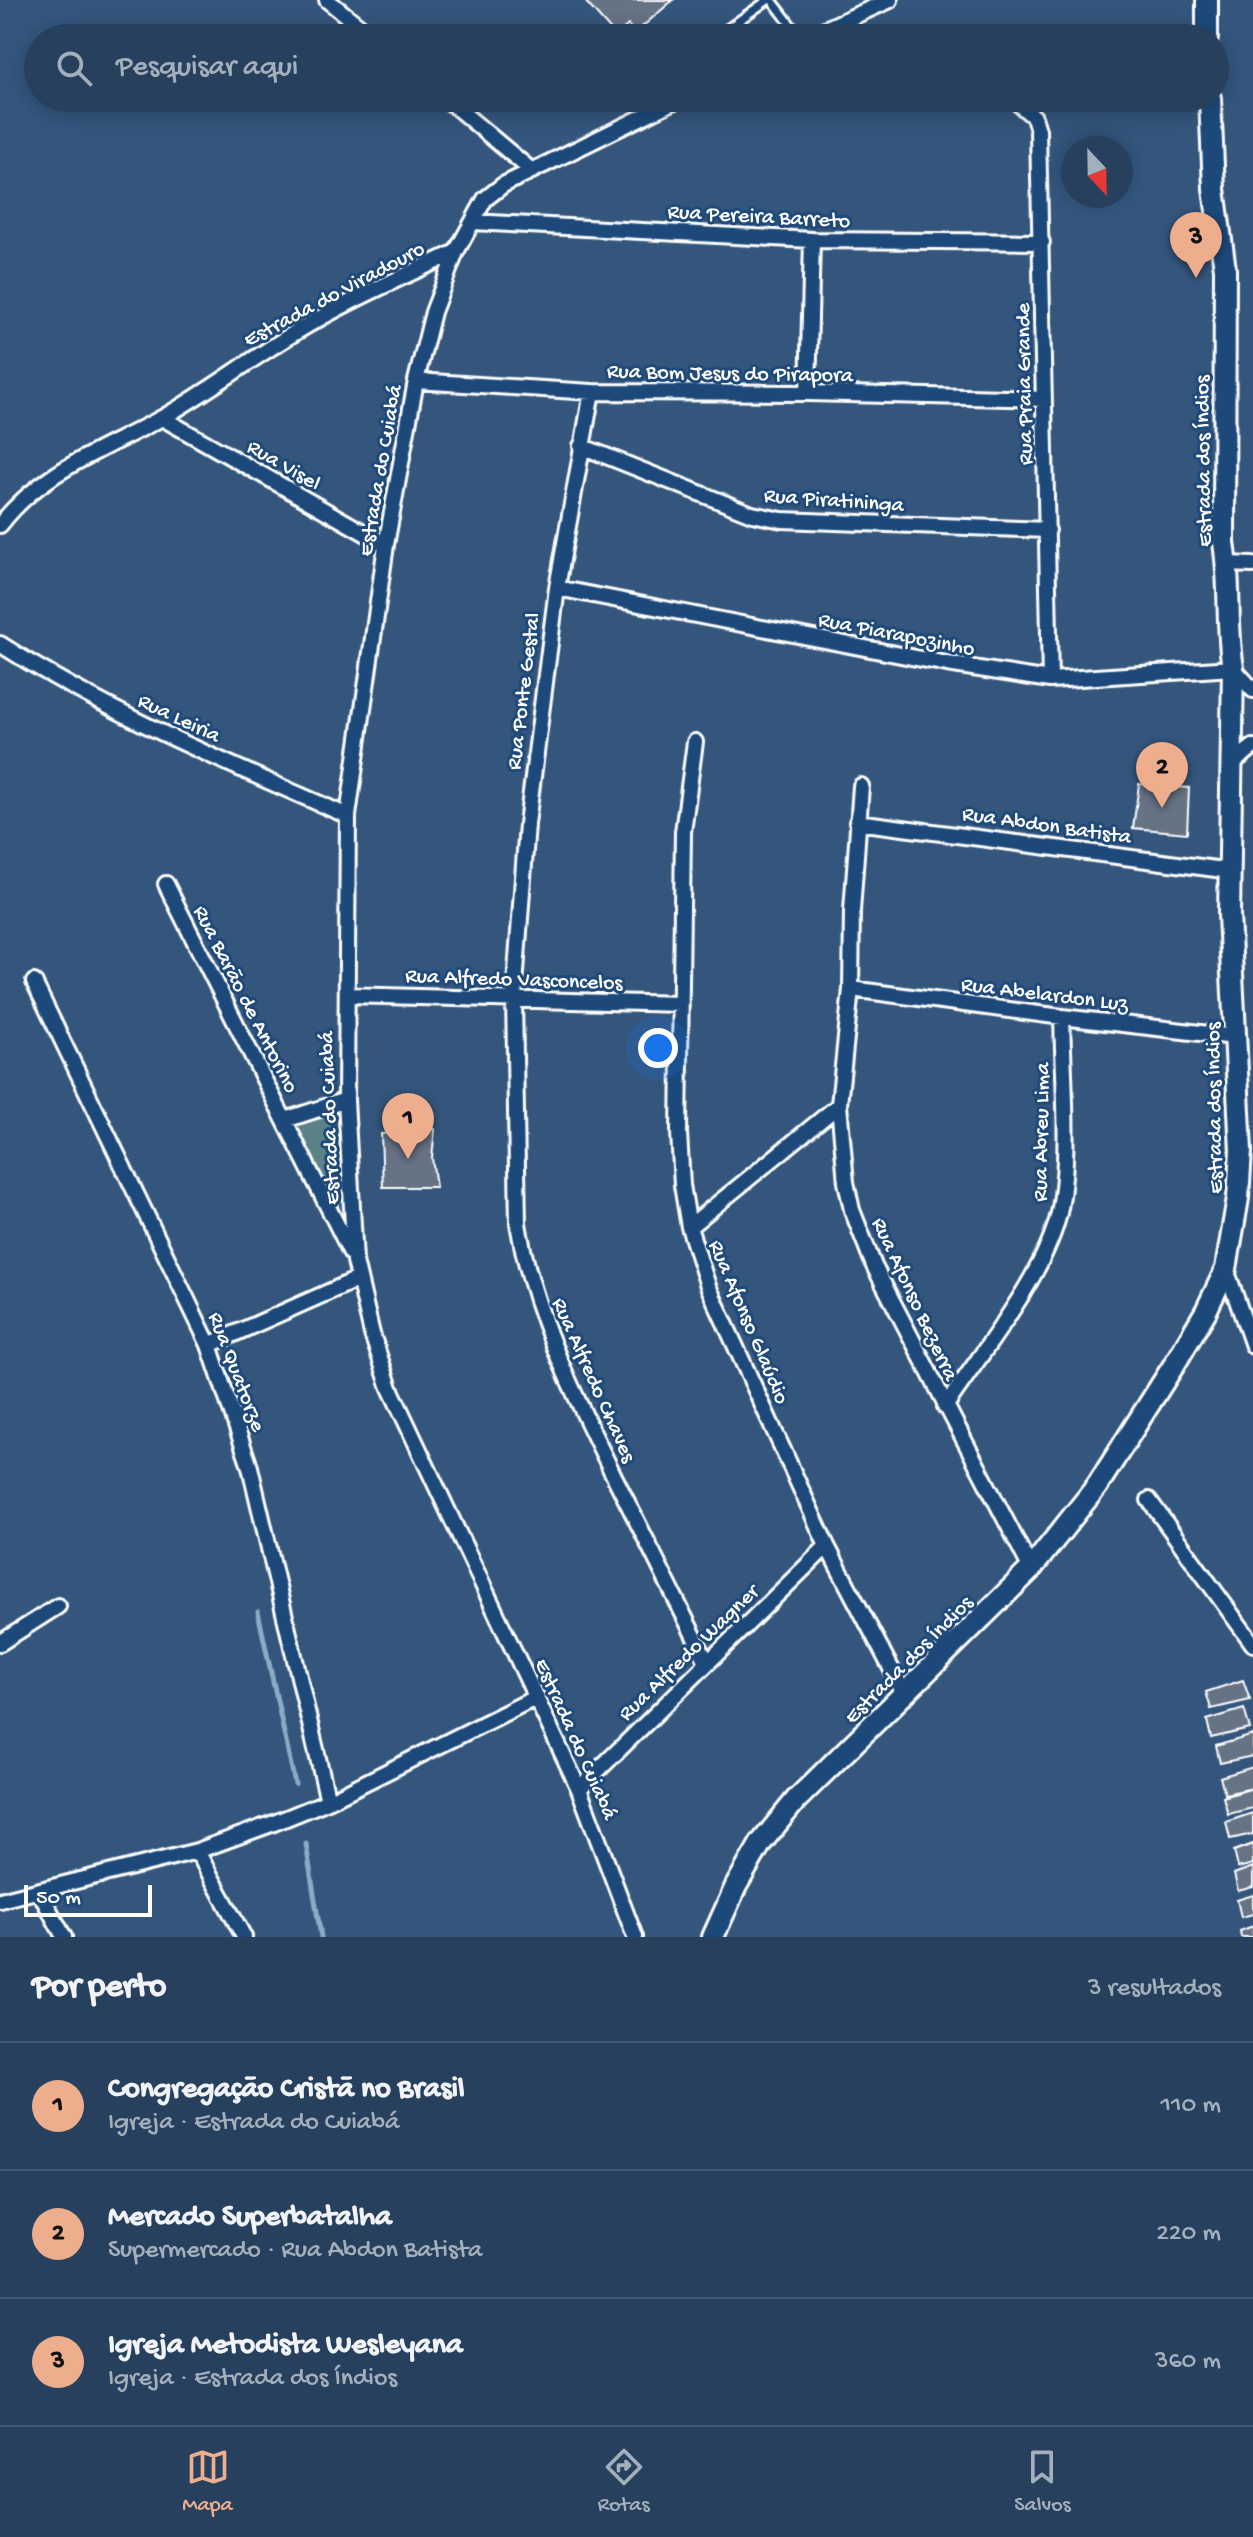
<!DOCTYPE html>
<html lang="pt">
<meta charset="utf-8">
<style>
:root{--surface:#27405e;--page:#2f4764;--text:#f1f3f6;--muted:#a4afbc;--line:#435973;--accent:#eead8d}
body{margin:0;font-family:"Gochi Hand",sans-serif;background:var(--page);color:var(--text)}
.compass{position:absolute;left:1061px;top:136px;width:72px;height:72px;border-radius:50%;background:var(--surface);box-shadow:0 4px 20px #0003;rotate:158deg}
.scale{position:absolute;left:24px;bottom:20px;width:128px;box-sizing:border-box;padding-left:8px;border:4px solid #fff;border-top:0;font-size:22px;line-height:28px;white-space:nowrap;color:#fff;-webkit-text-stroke:6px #1f4a7a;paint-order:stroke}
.you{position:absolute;left:658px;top:1048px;width:28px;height:28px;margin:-20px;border:6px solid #fff;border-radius:50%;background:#1a73e8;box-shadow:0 0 0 12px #1a73e833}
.badge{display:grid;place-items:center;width:52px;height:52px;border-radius:50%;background:var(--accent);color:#111;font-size:26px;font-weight:700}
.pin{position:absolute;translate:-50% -66px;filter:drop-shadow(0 2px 4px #0008)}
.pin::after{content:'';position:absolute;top:42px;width:28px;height:24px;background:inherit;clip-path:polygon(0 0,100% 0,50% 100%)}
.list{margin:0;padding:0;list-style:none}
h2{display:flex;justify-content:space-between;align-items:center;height:104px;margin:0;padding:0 32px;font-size:34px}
h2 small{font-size:26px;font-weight:400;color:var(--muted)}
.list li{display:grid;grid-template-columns:52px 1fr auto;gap:24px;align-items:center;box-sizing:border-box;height:128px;padding:0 32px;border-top:2px solid var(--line)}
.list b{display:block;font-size:30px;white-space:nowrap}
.list p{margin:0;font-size:26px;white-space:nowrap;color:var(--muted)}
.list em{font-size:26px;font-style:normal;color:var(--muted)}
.icon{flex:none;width:44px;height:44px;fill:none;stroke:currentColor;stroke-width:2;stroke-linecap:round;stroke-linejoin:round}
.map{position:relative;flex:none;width:1253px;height:1937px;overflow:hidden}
.search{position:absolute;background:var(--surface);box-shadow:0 4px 20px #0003;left:24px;right:24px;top:24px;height:88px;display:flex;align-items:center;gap:20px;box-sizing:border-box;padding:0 28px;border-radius:44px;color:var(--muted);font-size:30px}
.sheet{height:488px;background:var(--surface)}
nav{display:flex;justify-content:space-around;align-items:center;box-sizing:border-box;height:112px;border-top:2px solid var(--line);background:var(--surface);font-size:22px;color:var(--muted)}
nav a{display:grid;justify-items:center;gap:4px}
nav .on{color:var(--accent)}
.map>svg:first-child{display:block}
.green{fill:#5c8186;stroke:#aec0c2;stroke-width:2}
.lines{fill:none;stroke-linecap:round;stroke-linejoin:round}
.stream{stroke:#8cacc4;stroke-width:5}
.building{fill:#667385;stroke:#fff;stroke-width:2}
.lane-casing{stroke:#fff;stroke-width:13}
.street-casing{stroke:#fff;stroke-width:20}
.secondary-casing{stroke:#fff;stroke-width:26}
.lane{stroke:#1f4a7a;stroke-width:7}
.street{stroke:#1f4a7a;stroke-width:14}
.secondary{stroke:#1f4a7a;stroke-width:20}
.labels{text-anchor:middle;stroke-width:6;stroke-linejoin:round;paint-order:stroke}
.street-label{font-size:22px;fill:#fff;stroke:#1f4a7a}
</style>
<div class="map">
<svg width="1253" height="1937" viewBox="0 0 1253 1937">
<rect width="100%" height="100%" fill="#34567d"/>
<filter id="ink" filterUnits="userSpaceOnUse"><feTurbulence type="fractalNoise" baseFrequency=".0125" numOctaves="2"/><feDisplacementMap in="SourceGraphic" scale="16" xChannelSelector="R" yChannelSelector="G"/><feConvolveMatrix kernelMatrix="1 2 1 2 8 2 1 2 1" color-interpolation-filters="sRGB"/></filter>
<g filter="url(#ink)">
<path class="green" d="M 332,1115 L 339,1219 L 293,1126 Z"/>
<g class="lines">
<path class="stream" d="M 258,1612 L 295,1784
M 306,1844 L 321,1937"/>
</g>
<path class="building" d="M 584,0 L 673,0 L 635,33 L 628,25 L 616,36 Z
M 1139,784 L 1189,788 L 1187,833 L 1133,828 Z
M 435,1129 L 432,1158 L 436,1187 L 383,1187 L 381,1134 Z
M 1243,1680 L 1250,1700 L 1211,1709 L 1206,1692 Z
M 1244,1709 L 1250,1729 L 1211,1738 L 1207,1720 Z
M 1253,1735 L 1253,1756 L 1220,1763 L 1216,1746 Z
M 1253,1767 L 1253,1788 L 1225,1794 L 1220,1777 Z
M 1253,1788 L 1253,1808 L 1228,1814 L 1223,1797 Z
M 1253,1813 L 1253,1834 L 1230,1839 L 1226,1822 Z
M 1253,1844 L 1253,1864 L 1238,1868 L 1234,1851 Z
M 1253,1867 L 1253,1887 L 1238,1891 L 1234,1874 Z
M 1253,1895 L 1253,1914 L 1241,1917 L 1237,1900 Z
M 1253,1926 L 1253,1937 L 1241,1937 L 1240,1931 Z"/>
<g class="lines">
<g class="lane-casing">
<path id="lane" d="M 772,0 L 801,38
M 714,38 L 768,0"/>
</g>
<g class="street-casing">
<path id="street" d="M 327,0 L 374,38
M 805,38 L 890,0
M 445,98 L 532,171
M 1012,98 L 1034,117 L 1038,130 L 1050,680
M 473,222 L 812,240 L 1042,242
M 416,381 L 592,392 L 808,393 L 1044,399
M 592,392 L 557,588 L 527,824 L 514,999 L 518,1223 C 532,1311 573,1392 612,1472 C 644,1535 676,1599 707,1662
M 808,393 L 812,240
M 162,418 L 386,545
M 581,446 L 752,514 L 782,520 L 1048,530
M 0,525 C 41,471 103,450 160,419 C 206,393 248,361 293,334 C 345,302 401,278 456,252
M 1228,564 L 1253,565
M 557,588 L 947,664 L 1050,680 L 1233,668 L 1253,690
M 0,644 C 109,714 229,764 348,816
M 695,742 L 683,832 L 679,1133 L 682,1185 L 689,1227 L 708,1286 L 827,1546 L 905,1695
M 1230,765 L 1253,747
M 861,786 L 852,911 L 851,989 L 839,1105 L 846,1182 L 852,1210 L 874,1266 L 1031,1569
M 857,822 L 1231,871
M 166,884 L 351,1253
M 34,982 L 209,1345 L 250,1467 L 328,1801
M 851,989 L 1062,1017 L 1235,1037
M 347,995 L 680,1004
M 285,1120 L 346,1100
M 689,1227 L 839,1105
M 1226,1269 L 1253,1346
M 209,1345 L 358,1279
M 945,1407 C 981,1353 1045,1275 1059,1213 C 1071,1157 1063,1076 1062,1017
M 1149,1500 L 1253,1644
M 0,1643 L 58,1606
M 579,1789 L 827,1546
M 197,1851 L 244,1937
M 39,1891 L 64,1937
M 0,1900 L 197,1851 L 274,1823 L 328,1801 L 537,1697
M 635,1937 L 579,1789 L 390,1388 L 372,1334 L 355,1261 L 346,1100 L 348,816 L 386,545 L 416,381 L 433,312 L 456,252 L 485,199 L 503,185 L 681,98"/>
</g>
<g class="secondary-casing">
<path id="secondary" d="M 1207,38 L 1207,0
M 713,1937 L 736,1886 L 761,1843 L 796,1800 L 1031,1569 L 1097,1486 L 1174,1365 L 1206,1311 L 1226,1269 L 1238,1198 L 1241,1151 L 1229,915 L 1233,668 C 1226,627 1231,585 1224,543 L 1225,269 L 1214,189 L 1210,98"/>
</g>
<use href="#lane" class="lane"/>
<use href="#street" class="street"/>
<use href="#secondary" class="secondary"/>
</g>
</g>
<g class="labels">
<g class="street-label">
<text transform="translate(759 214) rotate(3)" y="8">Rua Pereira Barreto</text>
<text transform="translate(333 292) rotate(-28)" y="8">Estrada do Viradouro</text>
<text transform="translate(730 371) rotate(1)" y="8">Rua Bom Jesus do Pirapora</text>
<text transform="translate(1022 384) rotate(-91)" y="8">Rua Praia Grande</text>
<text transform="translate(1201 461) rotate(-91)" y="8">Estrada dos Índios</text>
<text transform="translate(285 463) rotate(30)" y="8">Rua Visel</text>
<text transform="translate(378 470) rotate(-80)" y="8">Estrada do Cuiabá</text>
<text transform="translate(834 498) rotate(4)" y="8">Rua Piratininga</text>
<text transform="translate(897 632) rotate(11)" y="8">Rua Piarapozinho</text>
<text transform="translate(521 691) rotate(-83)" y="8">Rua Ponte Gestal</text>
<text transform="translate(180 716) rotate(25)" y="8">Rua Leiria</text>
<text transform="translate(1047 823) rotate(8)" y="8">Rua Abdon Batista</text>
<text transform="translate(514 977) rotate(2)" y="8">Rua Alfredo Vasconcelos</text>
<text transform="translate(1045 992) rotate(7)" y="8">Rua Abelardon Luz</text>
<text transform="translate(248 998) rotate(63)" y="8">Rua Barão de Antorino</text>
<text transform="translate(1212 1108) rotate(-91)" y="8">Estrada dos Índios</text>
<text transform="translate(327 1118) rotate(-92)" y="8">Estrada do Cuiabá</text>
<text transform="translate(1039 1132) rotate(-89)" y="8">Rua Abreu Lima</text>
<text transform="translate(917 1298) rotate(65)" y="8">Rua Afonso Bezerra</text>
<text transform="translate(751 1321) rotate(67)" y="8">Rua Afonso Glaúdio</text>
<text transform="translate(239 1371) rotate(69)" y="8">Rua Quatorze</text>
<text transform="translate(596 1379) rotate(66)" y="8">Rua Alfredo Chaves</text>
<text transform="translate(687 1651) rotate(-44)" y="8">Rua Alfredo Wagner</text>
<text transform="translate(907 1658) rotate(-45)" y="8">Estrada dos Índios</text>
<text transform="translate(578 1738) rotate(66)" y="8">Estrada do Cuiabá</text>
</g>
</g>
</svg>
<svg class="compass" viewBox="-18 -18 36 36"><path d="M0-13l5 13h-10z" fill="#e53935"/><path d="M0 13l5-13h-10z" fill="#a4afbc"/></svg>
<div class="scale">50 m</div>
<div class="you"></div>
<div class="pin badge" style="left:408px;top:1159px">1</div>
<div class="pin badge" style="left:1162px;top:808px">2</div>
<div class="pin badge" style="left:1196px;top:278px">3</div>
<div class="search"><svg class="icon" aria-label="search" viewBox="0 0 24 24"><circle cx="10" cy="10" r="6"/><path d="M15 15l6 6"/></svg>Pesquisar aqui</div>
</div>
<section class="sheet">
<h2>Por perto<small>3 resultados</small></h2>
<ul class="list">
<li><span class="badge">1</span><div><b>Congregação Cristã no Brasil</b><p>Igreja · Estrada do Cuiabá</p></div><em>110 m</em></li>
<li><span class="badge">2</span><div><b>Mercado Superbatalha</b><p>Supermercado · Rua Abdon Batista</p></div><em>220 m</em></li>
<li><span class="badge">3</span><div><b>Igreja Metodista Wesleyana</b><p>Igreja · Estrada dos Índios</p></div><em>360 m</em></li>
</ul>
</section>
<nav>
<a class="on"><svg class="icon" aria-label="map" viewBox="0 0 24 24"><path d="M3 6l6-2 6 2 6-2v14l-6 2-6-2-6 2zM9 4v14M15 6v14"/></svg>Mapa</a>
<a><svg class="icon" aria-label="directions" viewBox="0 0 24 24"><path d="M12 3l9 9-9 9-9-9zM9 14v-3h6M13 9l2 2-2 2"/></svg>Rotas</a>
<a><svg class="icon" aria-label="saved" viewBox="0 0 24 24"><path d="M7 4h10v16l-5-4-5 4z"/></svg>Salvos</a>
</nav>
